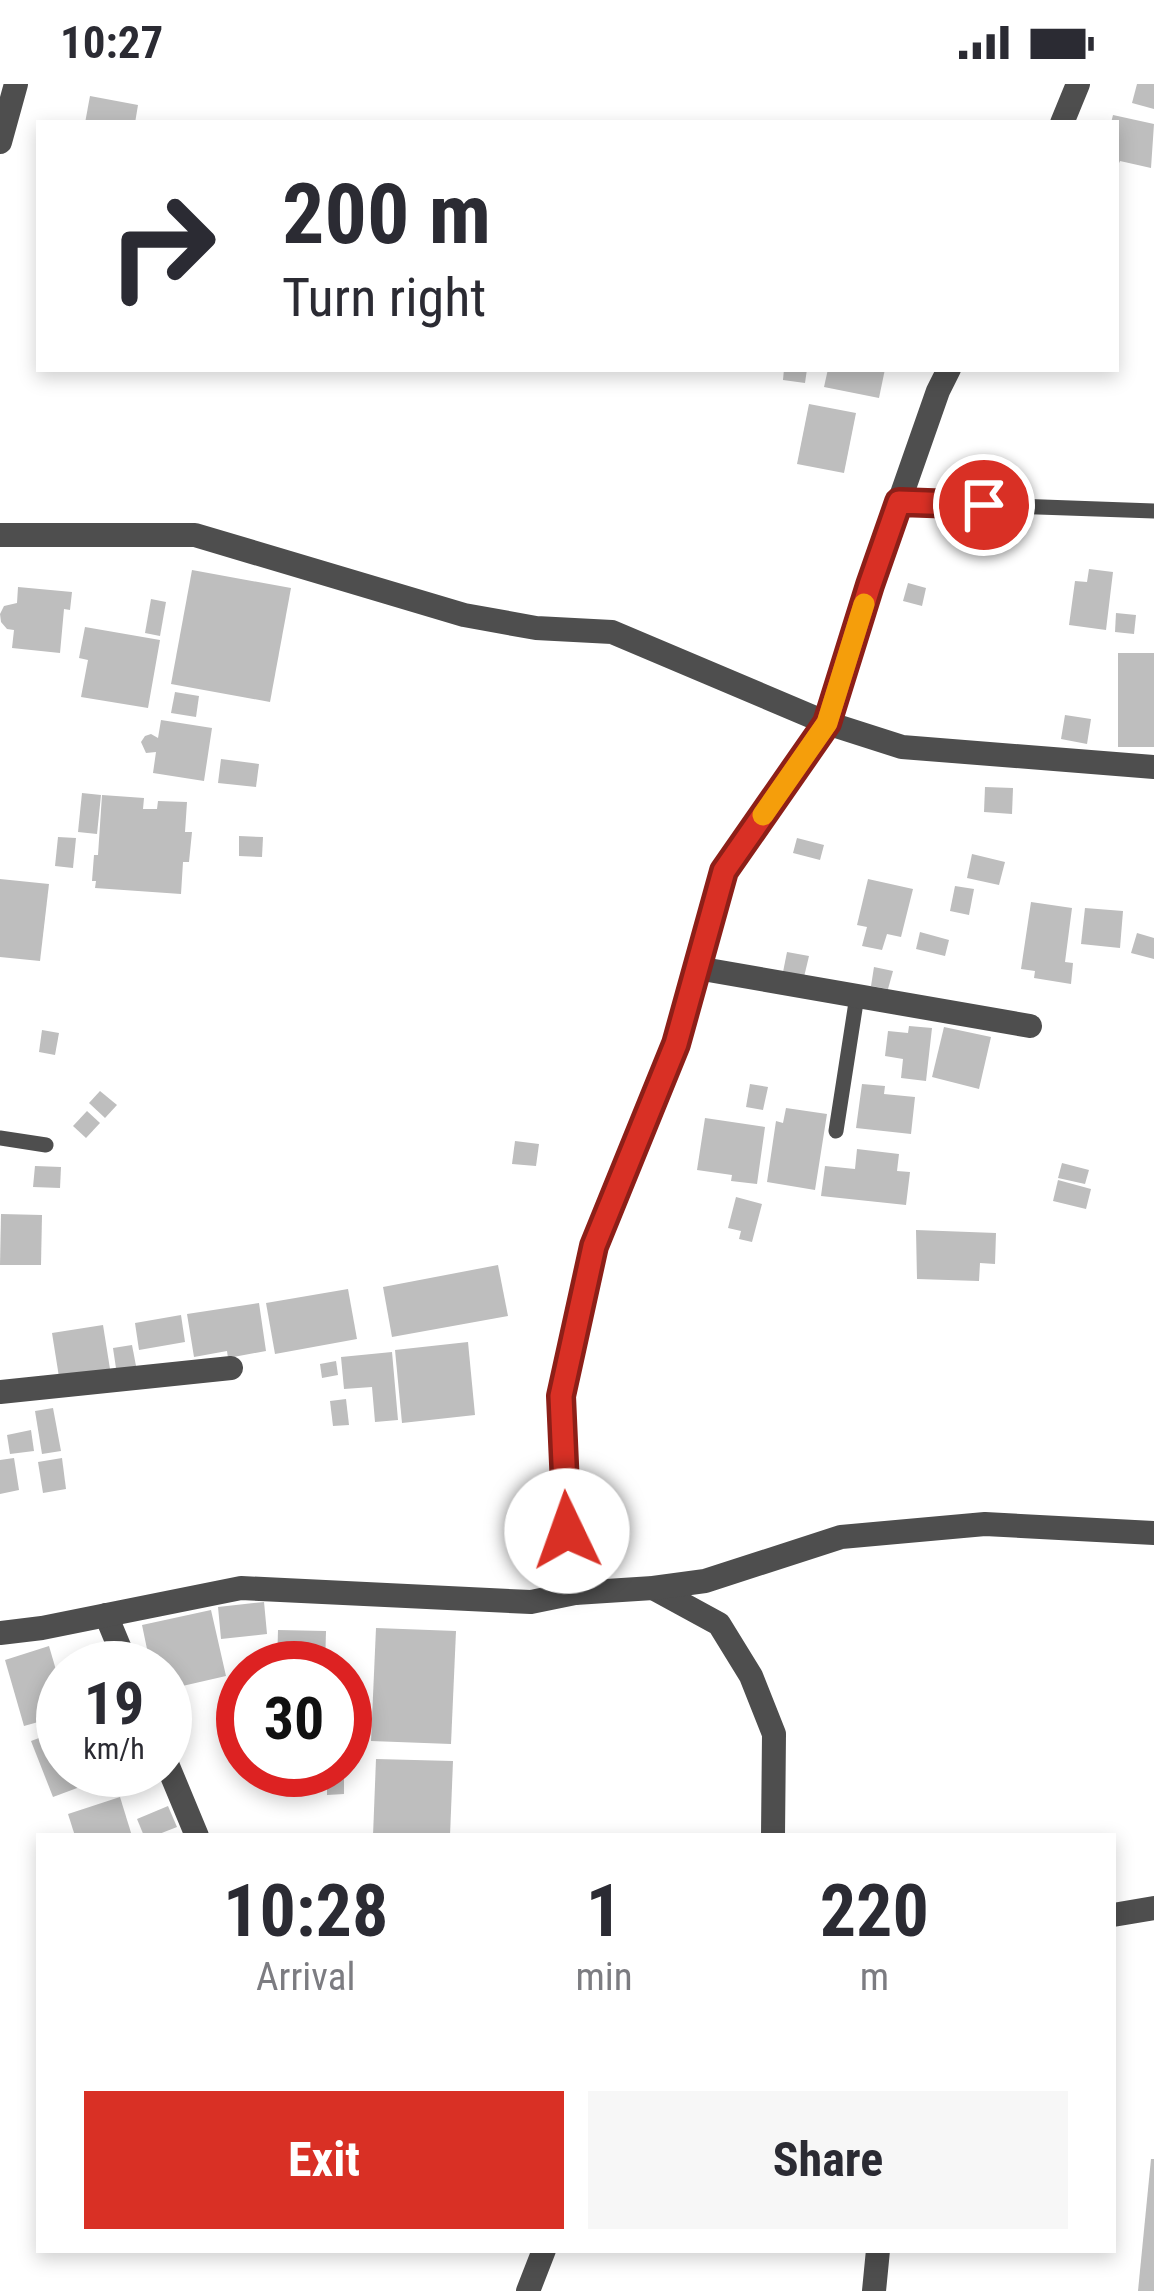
<!DOCTYPE html>
<html lang="en">
<head>
<meta charset="utf-8">
<style>
  :root { --surface:#fff; --page:#f7f7f7; --text:#2b2b33; --muted:#7c7c81; --accent:#d93025 }
  body { margin:0; font-family:"Roboto Condensed",sans-serif; background:var(--page); color:var(--text); height:100vh; display:flex; flex-direction:column; font-size:45px; white-space:nowrap }
  * { box-sizing:border-box; margin:0 }
  p { font-size:39px; color:var(--muted) }
  .icon { flex:none; width:66px; height:66px; fill:none; stroke:currentColor; stroke-width:2; stroke-linecap:round; stroke-linejoin:round }
  .map { position:relative; flex:1; overflow:hidden }
  .drawer { position:absolute; left:36px; top:1749px; width:1080px; height:420px; display:flex; flex-direction:column; background:var(--surface); border-radius:0px; box-shadow:0 6px 18px #0003 }
  .drawer>* { flex:none }
  .guide { position:absolute; left:36px; top:36px; width:1083px; height:252px; border-radius:0px; box-shadow:0 6px 18px #0003; background:#fff; color:var(--text); overflow:hidden }
  .speed { position:absolute; left:36px; top:1557px; display:flex; gap:24px; font-size:60px; font-weight:700; text-align:center }
  .speed>* { display:grid; place-content:center; width:156px; height:156px; border-radius:50%; background:var(--surface); box-shadow:0 6px 18px #0003; line-height:1 }
  .speed small { font-size:30px; font-weight:400 }
  .speed .limit { border:18px solid #d22; background:#fff; color:#111 }
  .pin { position:absolute; display:grid; place-items:center; width:102px; height:102px; color:#fff; margin:-51px; border:6px solid #fff; border-radius:50%; box-shadow:0 3px 12px #0007 }
  .me { position:absolute; width:132px; margin:-66px; rotate:357deg; stroke-linejoin:round; filter:drop-shadow(0 0 9px #0008) }
  .turn { display:flex; align-items:center; gap:42px; height:252px; padding:0 48px; font-size:54px }
  .turn .icon { width:156px; height:156px; stroke-width:2.5 }
  .turn b { display:block; font-size:84px; line-height:102px }
  .eta { display:flex; justify-content:space-evenly; align-items:center; height:204px; text-align:center }
  .eta b { font-size:72px; font-weight:700; line-height:84px }
  .button { display:flex; gap:24px; margin-top:auto; padding:24px 48px }
  .button a { flex:1; height:138px; border-radius:0px; background:var(--accent); color:#fff; font-size:48px; font-weight:700; line-height:138px; text-align:center }
  .button a+a { background:var(--page); color:var(--text) }
  .status { display:flex; justify-content:space-between; align-items:center; height:84px; padding:0 60px; background:var(--surface); direction:ltr }
  .status svg { height:33px; fill:currentColor }
  .map>svg:first-child { display:block }
  .building { fill:#bebebe }
  .lines { fill:none; stroke-linecap:round; stroke-linejoin:round }
  .service { stroke:#4e4e4e; stroke-width:15 }
  .minor { stroke:#4e4e4e; stroke-width:24 }
  .route-casing { stroke:#8d1f18; stroke-width:30 }
  .route { stroke:#d93025; stroke-width:21 }
  .slow { stroke:#f59e0b; stroke-width:21 }
</style>
</head>
<body>
<div class="status"><b>10:27</b><svg viewBox="0 0 49 12"><path d="M0 12V9h3v3zM5 12V6h3v6zM10 12V3h3v9zM15 12V0h3v12zM26 1h20v11H26zM47 4h2v5h-2z"/></svg></div>
<div class="map">
<svg width="1154" height="2207" viewBox="0 0 1154 2207">
  <rect width="100%" height="100%" fill="#fff"/>
  <g class="building">
    <path d="M1137,0H1154V25L1132,19Z"/>
    <path d="M90,12L138,21L135,39H85Z"/>
    <path d="M1113,31L1154,40L1151,84L1120,77L1116,86V39H1111Z"/>
    <path d="M784,285H807L805,299L783,296Z"/>
    <path d="M828,285H885L879,314L824,303Z"/>
    <path d="M809,320L856,329L844,389L797,380Z"/>
    <path d="M1089,485L1113,488L1106,546L1069,541L1075,497L1087,498Z"/>
    <path d="M192,486L291,504L270,618L171,600Z"/>
    <path d="M908,499L926,504L922,522L903,517Z"/>
    <path d="M18,503L72,508L70,526L64,525L60,569L12,564L14,546L7,545L1,538L0,530L4,522L17,519Z"/>
    <path d="M151,515L166,518L160,552L145,549Z"/>
    <path d="M1116,529L1136,531L1134,550L1115,548Z"/>
    <path d="M85,543L160,556L148,624L81,613L88,576L79,574Z"/>
    <rect x="1118" y="569" width="36" height="94"/>
    <path d="M175,608L199,612L196,633L171,629Z"/>
    <path d="M1065,631L1091,635L1087,660L1061,655Z"/>
    <path d="M161,636L212,644L204,697L153,689L156,668L146,669L141,658L145,652L151,650L158,654Z"/>
    <path d="M221,675L259,680L256,703L218,699Z"/>
    <path d="M985,703L1013,704L1012,730L984,728Z"/>
    <path d="M82,709L101,711L97,750L78,748Z"/>
    <path d="M102,711L144,714L143,725H157L158,717L187,718L185,748H192L189,778H183L181,810L95,804L96,797H92L94,771H98Z"/>
    <path d="M239,752L263,753L262,773L239,772Z"/>
    <path d="M58,753L76,754L73,784L55,782Z"/>
    <path d="M797,754L824,761L820,776L793,769Z"/>
    <path d="M972,770L1005,778L999,801L967,794Z"/>
    <path d="M0,795L49,800L40,877L0,873Z"/>
    <path d="M868,795L913,805L901,853L887,850L882,866L862,862L867,843L857,841Z"/>
    <path d="M955,802L974,805L969,831L950,827Z"/>
    <path d="M1031,818L1072,824L1065,878L1073,879L1071,900L1034,894L1035,887L1021,885Z"/>
    <path d="M1085,824L1123,827L1120,864L1081,860Z"/>
    <path d="M920,848L949,856L945,872L916,865Z"/>
    <path d="M1137,849L1154,854V875L1131,869Z"/>
    <path d="M787,868L809,872L804,893L783,888Z"/>
    <path d="M874,883L893,887L888,905L871,902Z"/>
    <path d="M909,942L932,944L926,997L901,994L903,975L885,972L888,947L908,949Z"/>
    <path d="M944,943L991,953L979,1005L932,993Z"/>
    <path d="M42,946L59,949L55,971L39,968Z"/>
    <path d="M750,1000L768,1003L763,1026L746,1023Z"/>
    <path d="M862,1000L885,1002L884,1010L915,1013L911,1050L856,1044Z"/>
    <path d="M100,1007L117,1021L105,1034L89,1019Z"/>
    <path d="M786,1024L827,1030L815,1106L767,1098L776,1037L783,1039Z"/>
    <path d="M87,1027L100,1039L86,1054L73,1042Z"/>
    <path d="M705,1034L765,1043L757,1100L731,1097L732,1091L697,1086Z"/>
    <path d="M515,1057L539,1060L536,1082L512,1080Z"/>
    <path d="M857,1065L899,1070L897,1087L910,1088L906,1121L821,1112L825,1082L855,1085Z"/>
    <path d="M1062,1079L1089,1086L1085,1100L1058,1094Z"/>
    <path d="M35,1082L61,1083L60,1104L33,1103Z"/>
    <path d="M1058,1096L1091,1105L1086,1125L1053,1117Z"/>
    <path d="M736,1113L762,1120L752,1158L739,1155L741,1147L728,1144Z"/>
    <path d="M1,1130L42,1131L41,1181H0Z"/>
    <path d="M916,1146L996,1149L995,1180L980,1179L979,1197L917,1195Z"/>
    <path d="M498,1181L508,1232L392,1253L383,1203Z"/>
    <path d="M348,1205L357,1255L275,1270L266,1219Z"/>
    <path d="M259,1219L266,1267L228,1274L227,1267L194,1273L187,1230Z"/>
    <path d="M181,1231L185,1258L139,1266L135,1239Z"/>
    <path d="M103,1241L110,1285L59,1293L52,1249Z"/>
    <path d="M468,1258L475,1331L402,1339L395,1266Z"/>
    <path d="M132,1261L137,1287L117,1291L113,1264Z"/>
    <path d="M392,1268L398,1336L375,1338L372,1303L344,1305L341,1273Z"/>
    <path d="M336,1277L338,1291L322,1294L320,1280Z"/>
    <path d="M346,1315L349,1341L333,1342L330,1317Z"/>
    <path d="M53,1324L61,1367L42,1370L35,1327Z"/>
    <path d="M31,1346L34,1367L10,1370L7,1351Z"/>
    <path d="M14,1374L19,1406L0,1410V1376Z"/>
    <path d="M62,1374L66,1405L43,1409L38,1378Z"/>
    <path d="M264,1518L267,1550L221,1555L218,1523Z"/>
    <path d="M211,1526L226,1592L165,1606V1584H151L142,1541Z"/>
    <path d="M376,1544L456,1547L451,1660L371,1657Z"/>
    <path d="M278,1546L326,1547L325,1584H277Z"/>
    <path d="M49,1562L63,1610V1631L24,1642L5,1576Z"/>
    <circle cx="178" cy="1653" r="11"/>
    <path d="M63,1645V1686H101L104,1694L53,1713L31,1657Z"/>
    <path d="M376,1675L453,1677L450,1752H373Z"/>
    <path d="M275,1686H323V1702L275,1701Z"/>
    <path d="M344,1687V1710L327,1711V1695H337V1688Z"/>
    <path d="M120,1713L132,1752H75L68,1730Z"/>
    <path d="M168,1722L177,1743L154,1752H144L137,1735Z"/>
    <path d="M1151,2075H1154V2207H1138Z"/>
  </g>
  <g class="lines">
    <g class="service">
      <path d="M899,418L1154,427"/>
      <path d="M836,1047L857,912"/>
      <path d="M0,1054L46,1061"/>
    </g>
    <g class="minor">
      <path d="M1062,39L1078,0"/>
      <path d="M0,58L16,0"/>
      <path d="M0,451H195L464,531L536,544L612,548L827,639L902,663L1154,683"/>
      <path d="M697,884L1030,942"/>
      <path d="M0,1308L231,1284"/>
      <path d="M653,1504L719,1540L751,1592L774,1650L773,1752"/>
      <path d="M575,1509L569,1492L561,1311L594,1162L676,960L723,787L827,639L870,501L938,307L949,285"/>
      <path d="M106,1531L128,1584"/>
      <path d="M0,1549L42,1544L241,1504L531,1518L575,1509L653,1504L705,1497L841,1453L985,1440L1154,1449"/>
      <path d="M165,1675L197,1752"/>
      <path d="M1113,1831L1154,1824"/>
      <path d="M528,2207L544,2166"/>
      <path d="M874,2207L878,2166"/>
    </g>
  </g>
  <g class="lines">
    <defs>
      <path id="route" d="M567,1447L561,1312L594,1162L676,960L724,787L827,639L870,501L899,418L984,421"/>
    </defs>
    <use href="#route" class="route-casing"/>
    <use href="#route" class="route"/>
    <path class="slow" d="M763,731L827,639L864,520"/>
  </g>
</svg>
<div class="speed"><div>19<small>km/h</small></div><div class="limit">30</div></div>
<div class="pin" style="left:984px;top:421px;background:#d93025"><svg class="icon" aria-label="arrive" viewBox="0 0 24 24"><path d="M6 21V4h12l-3 4 3 4H6"/></svg></div>
<svg class="me" style="left:567px;top:1447px" viewBox="-20 -20 40 40"><circle r="19" fill="#fff"/><path d="M0-13L10 11 0 6-10 11z" fill="#d93025"/></svg>
<div class="guide">
<div class="turn"><svg class="icon" aria-label="right" viewBox="0 0 24 24"><path d="M7 20v-9h11M14 6l5 5-5 5"/></svg><div><b>200 m</b>Turn right</div></div>
</div>
<section class="drawer">
<div class="eta">
<div><b>10:28</b><p>Arrival</p></div>
<div><b>1</b><p>min</p></div>
<div><b>220</b><p>m</p></div>
</div>
<div class="button"><a>Exit</a><a>Share</a></div>
</section>
</div>
</body>
</html>
